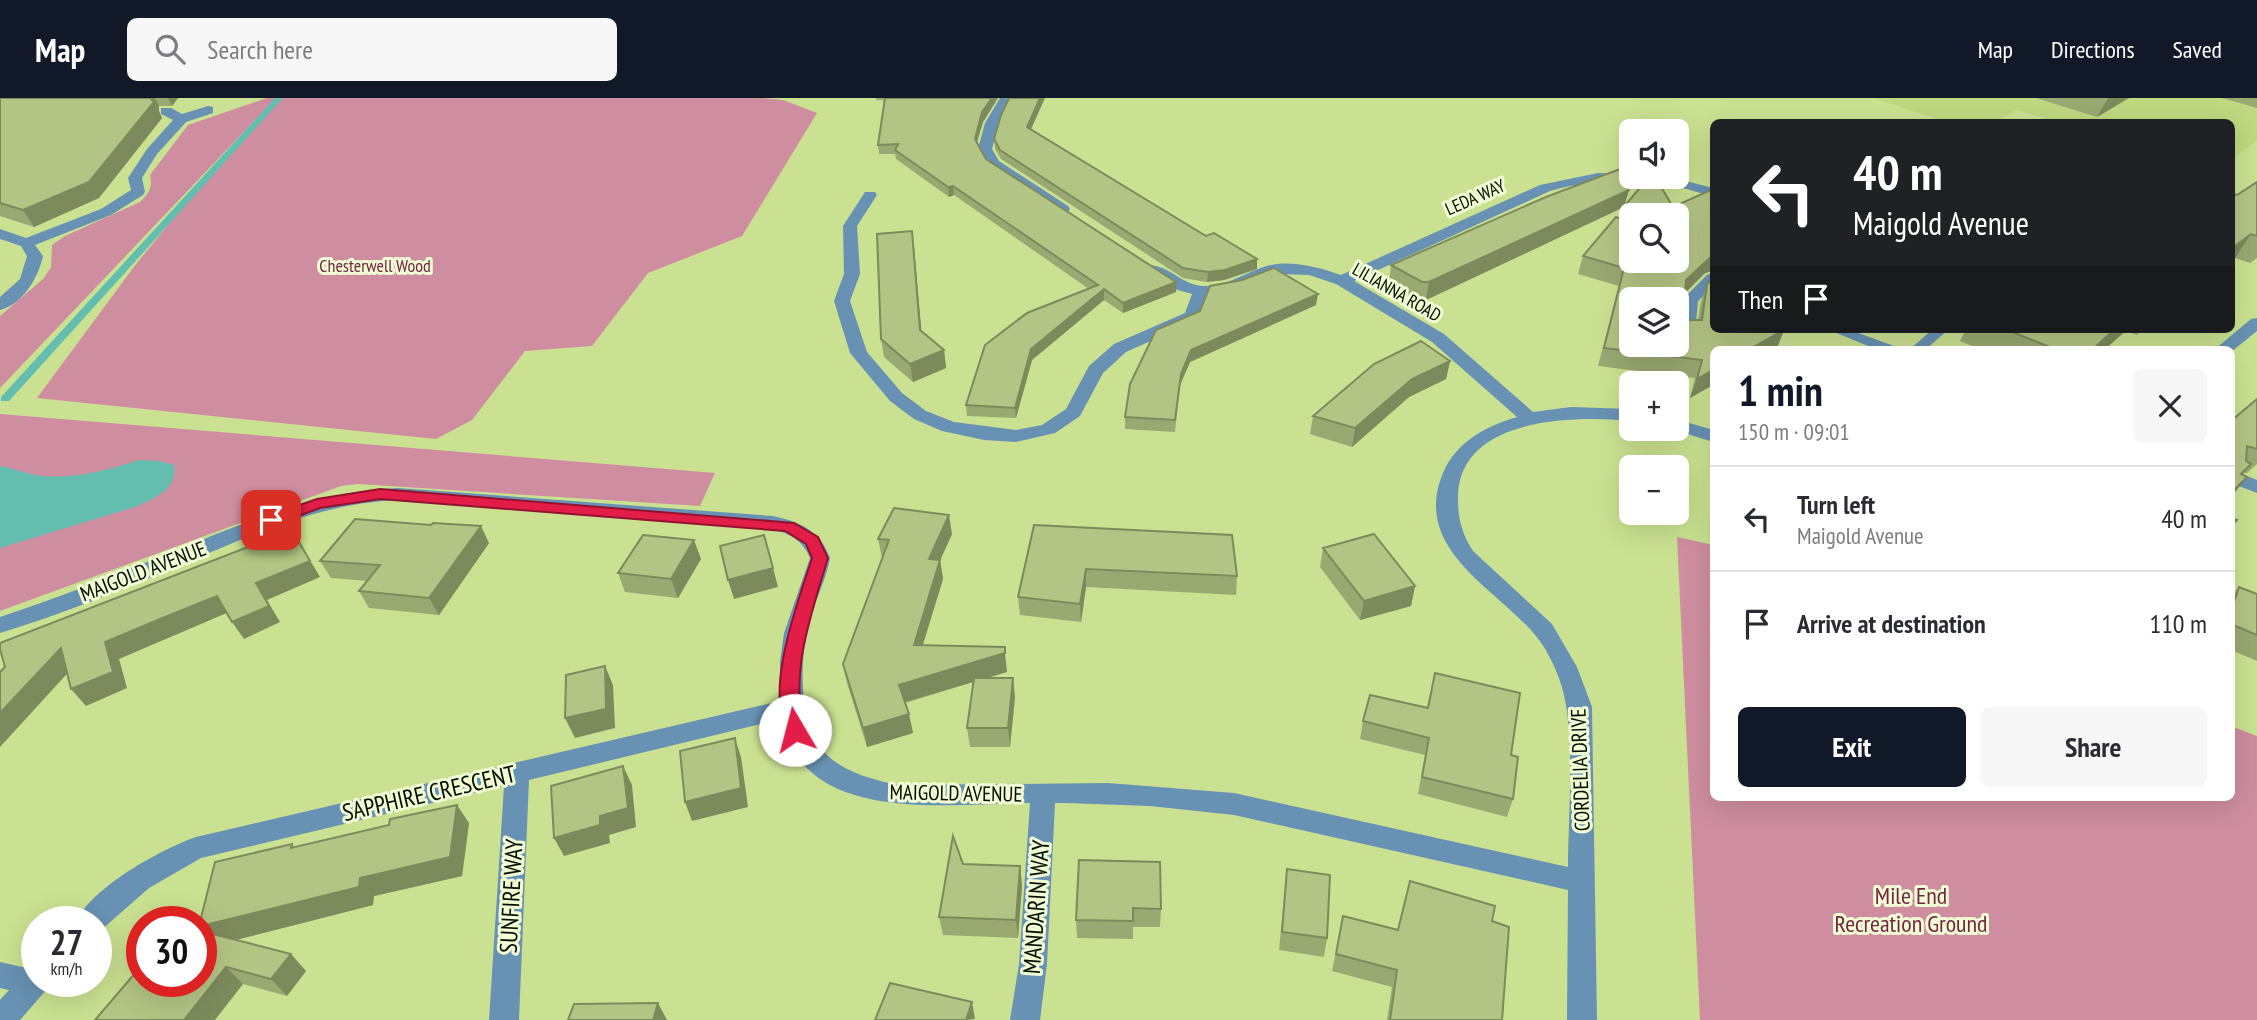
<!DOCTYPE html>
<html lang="en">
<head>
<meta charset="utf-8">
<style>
  :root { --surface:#fff; --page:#f7f7f7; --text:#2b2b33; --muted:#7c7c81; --line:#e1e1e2; --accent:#111827 }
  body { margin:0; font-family:"PT Sans Narrow",sans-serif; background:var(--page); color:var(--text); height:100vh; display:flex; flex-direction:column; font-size:26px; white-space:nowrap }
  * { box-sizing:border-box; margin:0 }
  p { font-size:23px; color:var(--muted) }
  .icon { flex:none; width:38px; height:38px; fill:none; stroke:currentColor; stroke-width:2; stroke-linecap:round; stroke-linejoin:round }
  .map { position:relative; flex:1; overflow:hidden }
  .drawer { position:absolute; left:1710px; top:248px; width:525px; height:455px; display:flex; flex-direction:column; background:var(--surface); border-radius:10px; box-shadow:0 7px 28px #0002 }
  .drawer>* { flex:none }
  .hud { position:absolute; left:1710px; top:21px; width:525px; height:214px; border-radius:10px; box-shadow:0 7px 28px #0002; background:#202124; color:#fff; overflow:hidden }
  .buttons { position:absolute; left:1619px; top:21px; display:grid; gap:14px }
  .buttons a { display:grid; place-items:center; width:70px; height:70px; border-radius:10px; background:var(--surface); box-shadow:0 7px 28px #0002; font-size:35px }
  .speed { position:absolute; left:21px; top:808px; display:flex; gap:14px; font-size:35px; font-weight:700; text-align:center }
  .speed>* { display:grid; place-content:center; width:91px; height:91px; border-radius:50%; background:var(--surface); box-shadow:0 7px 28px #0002; line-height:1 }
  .speed small { font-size:18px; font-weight:400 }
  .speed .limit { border:10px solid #d22; background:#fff; color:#111 }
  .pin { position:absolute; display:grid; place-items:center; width:60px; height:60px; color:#fff; margin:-30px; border-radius:14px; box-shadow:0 4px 10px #0006 }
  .me { position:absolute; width:77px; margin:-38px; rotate:352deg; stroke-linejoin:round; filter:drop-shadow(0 0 5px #0008) }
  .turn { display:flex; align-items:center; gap:24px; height:147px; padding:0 28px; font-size:32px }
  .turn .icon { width:91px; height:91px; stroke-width:2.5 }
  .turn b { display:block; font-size:49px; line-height:60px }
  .then { display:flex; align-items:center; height:66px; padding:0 28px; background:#0003; gap:14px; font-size:26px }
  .round { display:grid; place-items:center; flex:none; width:74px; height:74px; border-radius:10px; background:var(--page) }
  .head { display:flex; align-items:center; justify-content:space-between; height:119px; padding:0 28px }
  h1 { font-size:42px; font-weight:700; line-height:52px; color:var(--accent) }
  .cta { display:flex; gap:14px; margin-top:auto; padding:14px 28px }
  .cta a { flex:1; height:80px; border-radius:10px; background:var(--accent); color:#fff; font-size:28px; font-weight:700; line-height:80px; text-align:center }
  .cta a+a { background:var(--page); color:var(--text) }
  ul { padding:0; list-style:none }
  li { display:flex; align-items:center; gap:21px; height:105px; padding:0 28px; border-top:2px solid var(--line) }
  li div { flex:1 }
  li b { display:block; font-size:26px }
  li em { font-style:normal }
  header { display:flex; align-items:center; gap:42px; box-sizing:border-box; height:98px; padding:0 35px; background:var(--accent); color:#fff }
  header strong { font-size:33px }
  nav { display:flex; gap:38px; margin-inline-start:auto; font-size:24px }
  .search { width:490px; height:63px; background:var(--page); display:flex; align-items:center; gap:18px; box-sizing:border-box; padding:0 24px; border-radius:10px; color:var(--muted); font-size:26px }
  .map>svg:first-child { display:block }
  .built { fill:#c0d880 }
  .green { fill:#ce8e9f }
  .water { fill:#64beaf }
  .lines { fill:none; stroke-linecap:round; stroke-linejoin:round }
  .stream { fill:#64beaf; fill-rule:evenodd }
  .lane { fill:#6892b3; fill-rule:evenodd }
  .street { fill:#6892b3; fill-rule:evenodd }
  .wall { fill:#9aa972 }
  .shaded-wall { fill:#7d8a5c }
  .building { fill:#b3c584; stroke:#7d8a5c; stroke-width:2; fill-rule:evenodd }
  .route { fill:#e11d48; stroke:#92132f; stroke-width:2 }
  .labels { text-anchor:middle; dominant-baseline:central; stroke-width:6; stroke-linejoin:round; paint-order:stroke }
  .far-street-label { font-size:18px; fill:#080e00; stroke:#f1fdd5 }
  .far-park-label { font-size:18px; fill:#772342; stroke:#f1fdd5 }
  .street-label { font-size:21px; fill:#080e00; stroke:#f1fdd5 }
  .near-street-label { font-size:24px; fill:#080e00; stroke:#f1fdd5 }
  .near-park-label { font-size:24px; fill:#772342; stroke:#f1fdd5 }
</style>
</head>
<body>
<header>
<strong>Map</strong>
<div class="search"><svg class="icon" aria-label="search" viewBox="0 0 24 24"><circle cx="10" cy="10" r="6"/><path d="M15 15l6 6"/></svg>Search here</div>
<nav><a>Map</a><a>Directions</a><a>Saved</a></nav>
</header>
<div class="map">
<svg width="2257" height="922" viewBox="0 0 2257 922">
  <rect width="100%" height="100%" fill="#cae191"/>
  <path class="built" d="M1873,0H2257V43L2231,61V24H2056L2017,12L1994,24H1946Z"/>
  <g class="green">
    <path d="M267,0H276L0,290V218L43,181L51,169L52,147L65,138L140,104C149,95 153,90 150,77L188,27Z"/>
    <path d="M279,0H763L783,2L817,15L742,138L648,175L592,248L525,253L472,322L436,341L37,300L136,166L210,76Z"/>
    <path d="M0,316L715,375L700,408L358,386L341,388L0,513Z"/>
    <path d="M1677,439L1713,447V700H2231V628L2257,638V922H1700Z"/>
  </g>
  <path class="water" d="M139,362L159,363L174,367C178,390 156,400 138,408L0,450V368C14,370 29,377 42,378C76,381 108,372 139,362Z"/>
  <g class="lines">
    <path class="stream" d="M275,0H283L9,303H1V299Z"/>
    <g class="lane">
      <path d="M1847,231L1897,249L1899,252H1878L1829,232Z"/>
      <path d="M1933,231H1949L1925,252H1909Z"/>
    </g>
    <g class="street">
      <path d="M1000,0H1012L999,25L992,51L999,63L1068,108L1070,111L1068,114H1058L989,69L978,51L985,25Z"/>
      <path d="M208,8L213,9V15L186,24L157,56L142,80L145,94L143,97L111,117L35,147L43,158C38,180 23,206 0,212V199L20,181L27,158L21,148L0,141V131L26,140L101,111L131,92L128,80L147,51L173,22L161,16V10H171L182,16Z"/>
      <path d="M1598,75L1670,79L1713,90V98C1694,94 1674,86 1654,83C1620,79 1583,84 1550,93L1354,183L1444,236L1533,314L1571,309L1631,311V323C1574,317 1456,319 1458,402C1458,421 1462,436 1473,453L1552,526L1577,569L1592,609L1597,922H1567L1568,792L1234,717L1150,708L1066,705H1055L1047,866L1040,922H1010L1019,866L1030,705C951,705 802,729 782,621L529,682L519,922H489L504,688L201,760L149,790L100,833L96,834V824H76C91,790 161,751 196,739L780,603V564L784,535L810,460C803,443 790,435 773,432L398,402C322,405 254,436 185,465C124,491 63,516 0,535V519C57,500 114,478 169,455C244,425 317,393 398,390L773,418C801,424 820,433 830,460C826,483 814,504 808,527C803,548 802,569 803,591C805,656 839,675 898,687L1108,685L1234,695L1568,769C1568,716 1577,627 1559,580C1553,565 1546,550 1536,538C1497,490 1411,452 1443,375C1456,344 1486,328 1517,319L1432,244L1336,186L1309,177L1279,176L1235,194L1208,197L1198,222L1126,254L1103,275L1080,318L1055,335L1016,344L984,342L942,333L914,321L890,303L850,255L834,203L844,176L843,128L865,94H875L877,97L857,128L860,176L850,203L867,254L902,295L926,313L954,324L1016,332L1042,327L1066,311L1089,268L1114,246L1185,215L1192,196L1171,190L1148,174L1146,171L1148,168C1165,164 1183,188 1203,188C1231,189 1251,169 1277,166C1299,164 1320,170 1341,177L1540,87Z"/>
      <path d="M1713,175V189L1698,203L1695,235L1693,239H1681L1679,235L1682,202L1707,177Z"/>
      <path d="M2257,220V233L2231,254L2214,252L2251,221Z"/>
      <path d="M1676,321L1713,332V344L1672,331H1676Z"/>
      <path d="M2231,372L2257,382V395L2231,385Z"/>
      <path d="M0,864L31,871L37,869V884H51L47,891L20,922H0V902L9,892L0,890Z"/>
    </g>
  </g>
  <g class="wall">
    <path d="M0,0H178L172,8H159V13L162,20L99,100L34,129L0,118Z"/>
    <path d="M876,0H998L983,24L977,45L986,61L1176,184V194L1123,215L1104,202L1032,262L1016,320L967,318L966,307L1089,191L954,97L949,99L896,61L895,56H879L878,47L884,2H876Z"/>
    <path d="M2036,0H2129L2097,19Z"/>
    <path d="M2222,0H2257V10Z"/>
    <path d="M1031,31L1257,171L1224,182L1207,184L1183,180L1001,61L995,51L994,41Z"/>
    <path d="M2257,84V160L2250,165L2235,160L2237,97Z"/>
    <path d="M1713,91V173H1712L1705,175L1685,195L1683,217L1685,222H1698L1701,204L1707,186L1713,231L1784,232L1777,250L1774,252H1713V288H1711L1690,300L1695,280L1598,268L1619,188L1578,176L1583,158L1619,120L1622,111L1624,109L1426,202H1419L1389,184L1391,167L1629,92L1624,108L1673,109Z"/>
    <path d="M914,150L921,233L944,252L946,270L913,284L884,259L881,241Z"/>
    <path d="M1316,207L1190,264L1180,287L1175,334L1125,331V319L1130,286Z"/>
    <path d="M1966,231H2144L2137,237L2126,233L2104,252H1982L1960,243Z"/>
    <path d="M1450,263L1446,281L1409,299L1352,349L1310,336L1313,318Z"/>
    <path d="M2257,301V366L2247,375H2244L2243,377L2247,379L2231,399V323Z"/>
    <path d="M431,427L489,445L439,517L369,510L359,493L367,483L331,480L320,463Z"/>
    <path d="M1034,427L1237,478L1236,497L1086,489L1081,524L1020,517L1018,499Z"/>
    <path d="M952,436L940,462L943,481L923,547L1007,574L987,580L1015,599L1010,649H970L967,630L973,584L905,605L913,635L867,649L847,585L843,566L882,460L878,441Z"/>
    <path d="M1323,450L1415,488L1411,508L1360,522L1320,469Z"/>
    <path d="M701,461L678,500L625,494L618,475Z"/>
    <path d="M2239,489L2257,496V563L2231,552V498Z"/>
    <path d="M1435,575L1511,657L1513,701L1507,719L1418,696L1425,657L1360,641L1363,623L1427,610Z"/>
    <path d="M469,725L462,778L374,798L373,807L236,842L306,873L287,898L243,886L201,884L203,833L201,831V824L292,746L295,750Z"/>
    <path d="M1079,762L1161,811L1160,829H1133V841L1077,840L1076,822Z"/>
    <path d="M963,766L1020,768L1022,787L1018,840L943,837L939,819Z"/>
    <path d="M1287,771L1327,840L1324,859L1279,852L1285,790Z"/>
    <path d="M1410,783L1492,823L1502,922H1387L1392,889L1332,873L1343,818L1398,832Z"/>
  </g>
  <g class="shaded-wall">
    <path d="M150,0H155L159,8V13L162,20L99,100L34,129L23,112Z"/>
    <path d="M168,0H178L172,8Z"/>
    <path d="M992,0H998L983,24L975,50V41L982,14Z"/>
    <path d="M1040,0H1045L1028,38L1027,29Z"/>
    <path d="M2108,0H2129L2097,19Z"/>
    <path d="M953,88L954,97L949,99L948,89Z"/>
    <path d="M1629,92L1624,109L1426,202L1429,184Z"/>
    <path d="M912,133L914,150L923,250L920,232Z"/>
    <path d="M2251,136L2235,160L2231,162V151Z"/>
    <path d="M1713,157L1712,173L1705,175L1680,200L1686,182Z"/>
    <path d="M1257,161V171L1224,182L1207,184L1208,174Z"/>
    <path d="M1176,184V194L1123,215V205Z"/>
    <path d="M1104,191V202L1032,262L1016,320L1015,310L1031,251Z"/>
    <path d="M1318,196L1316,207L1190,264L1180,287L1175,334L1181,276L1191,252Z"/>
    <path d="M2115,231H2127L2104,252H2092Z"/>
    <path d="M1784,232L1777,250L1774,252H1750Z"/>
    <path d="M944,252L946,270L913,284L910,266Z"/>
    <path d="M1450,263L1446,281L1409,299L1352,349L1355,330L1412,281Z"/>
    <path d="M1713,272V283L1711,288L1690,300L1697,281Z"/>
    <path d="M2247,379L2231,399V395Z"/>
    <path d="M949,417L952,436L932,480L929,461Z"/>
    <path d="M481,428L489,445L439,517L429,500Z"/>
    <path d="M292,432L320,479L267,502L280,524L244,541L232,524L256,485Z"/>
    <path d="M694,442L701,461L678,500L671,481Z"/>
    <path d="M940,462L943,481L917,565L914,547Z"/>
    <path d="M773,470L778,489L734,501L728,482Z"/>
    <path d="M1086,471V489L1081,524L1080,506Z"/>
    <path d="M1415,488L1411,508L1360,522L1364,503Z"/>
    <path d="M217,498L229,514L119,561L127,590L86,608L71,591L105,544Z"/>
    <path d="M61,550L75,567L0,649V615Z"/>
    <path d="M1005,555L1007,574L902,605L899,587Z"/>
    <path d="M605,568L613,587L615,630L575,640L565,620Z"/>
    <path d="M1013,580L1015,599L1010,649L1008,630Z"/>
    <path d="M909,616L913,635L867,649L863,630Z"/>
    <path d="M735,640L741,659L748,709L692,723L685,704Z"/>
    <path d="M623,668L632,687L636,729L609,737L610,745L564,758L554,740L600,718Z"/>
    <path d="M457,707L469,725L462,778L374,798L373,807L216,847L201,831V828L360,780Z"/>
    <path d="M1020,768L1022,787L1018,840L1016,822Z"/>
    <path d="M291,856L306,873L287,898L271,881Z"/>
    <path d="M226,869L243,886L215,922H184Z"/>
    <path d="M972,904L975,921L966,922Z"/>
    <path d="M658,905L667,922H653Z"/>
  </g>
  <g class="building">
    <path d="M0,0H150L154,4L89,84L23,112L0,105Z"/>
    <path d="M885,0H992L982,14L975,41L986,61L1176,184L1123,205L1104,191L1031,251L1015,310L966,307L985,247L1027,215L1098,187L953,88L948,89L895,52L898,46L878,47Z"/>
    <path d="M1009,0H1040L1027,29L1206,138L1214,135L1257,161L1225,172L1208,174L1183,170L1000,52L994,41L1001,17Z"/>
    <path d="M1620,71L1629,92L1429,184H1422L1391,167L1546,99Z"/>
    <path d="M1649,79H1655L1673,109L1713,91V157L1686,182L1683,217L1685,222H1702L1707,186L1713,181V231H1782L1784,232L1750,251L1752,252H1713V272L1697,281L1702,262L1604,250L1624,170L1583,158L1616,119L1629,125L1622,111ZM1631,117H1676V163H1631ZM1631,201H1676V247H1631Z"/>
    <path d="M2257,84V138L2251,136L2231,151V95L2237,97Z"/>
    <path d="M912,133L920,232L944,252L910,266L881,241L877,136Z"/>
    <path d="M1274,170L1318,196L1191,252L1181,276L1175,322L1125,319L1130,286L1156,232L1200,213L1210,188L1242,182Z"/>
    <path d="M2005,231H2115L2092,252H2057Z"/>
    <path d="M1421,243L1450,263L1412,281L1355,330L1313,318L1374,266Z"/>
    <path d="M2257,301V351L2247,348L2246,363L2251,366L2241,376L2247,379L2231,395V323Z"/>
    <path d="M894,410L949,417L929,461L940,462L914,547L1005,549V555L899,587L909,616L863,630L843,566L889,442L878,441Z"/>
    <path d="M2231,420L2237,422L2231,428Z"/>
    <path d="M355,421L431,427L433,425L481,428L429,500L359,493L380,467L320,463Z"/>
    <path d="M1034,427L1232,437L1237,478L1086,471L1080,506L1018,499Z"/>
    <path d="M292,432L310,463L256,485L269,508L232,524L217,498L160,521L105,544L113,574L71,591L61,550L0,615V574L5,569L0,551V545Z"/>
    <path d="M1374,436L1415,488L1364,503L1323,450Z"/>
    <path d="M643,437L694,442L671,481L618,475Z"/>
    <path d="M764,437L773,470L728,482L720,448Z"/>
    <path d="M2239,489L2257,496V537L2231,526V513Z"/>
    <path d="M605,568L606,611L565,620L566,577Z"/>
    <path d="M1435,575L1520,595L1511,657L1518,659L1513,701L1422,679L1429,640L1363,623L1370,597L1428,610Z"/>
    <path d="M974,580H1013L1008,630H967Z"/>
    <path d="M735,640L741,690L685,704L680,653Z"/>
    <path d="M623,668L628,710L600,718V727L554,740L551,688Z"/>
    <path d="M457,707L450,759L360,780L359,789L201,828V824H200L215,764L292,746L291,750L389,727L390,721Z"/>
    <path d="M953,738L963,766L1020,768L1016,822L939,819Z"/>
    <path d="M1079,762L1160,764L1161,811L1133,810V823L1076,822Z"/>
    <path d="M1287,771L1330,777L1327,840L1282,834Z"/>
    <path d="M1410,783L1495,808L1492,823L1509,829L1502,922H1390L1397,872L1336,856L1343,818L1398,832Z"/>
    <path d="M201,833L291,856L271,881L226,869L184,922H95L142,867V884H201Z"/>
    <path d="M890,885L972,904L966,922H875Z"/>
    <path d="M658,905L653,922H568L574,906Z"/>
  </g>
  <path class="route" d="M380,391L794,425L818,439L828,460C811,517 790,572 804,632L801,637H788C764,591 797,507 812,460L806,446L785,433L380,401L320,410L271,428L263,422L265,419L317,401Z"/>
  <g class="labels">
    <g class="far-street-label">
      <text transform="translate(1475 99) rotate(-24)">LEDA WAY</text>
      <text transform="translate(1397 194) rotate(30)">LILIANNA ROAD</text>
    </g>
    <g class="far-park-label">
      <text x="375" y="167">Chesterwell Wood</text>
    </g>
    <g class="street-label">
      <text transform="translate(143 473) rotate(-21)">MAIGOLD AVENUE</text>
      <text transform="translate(1580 672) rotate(-92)">CORDELIA DRIVE</text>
      <text transform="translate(956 695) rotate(1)">MAIGOLD AVENUE</text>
    </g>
    <g class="near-street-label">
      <text transform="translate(429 695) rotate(-13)">SAPPHIRE CRESCENT</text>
      <text transform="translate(511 798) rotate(-87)">SUNFIRE WAY</text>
      <text transform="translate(1036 809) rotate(-86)">MANDARIN WAY</text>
    </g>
    <g class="near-park-label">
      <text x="1911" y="797">Mile End<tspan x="1911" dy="28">Recreation Ground</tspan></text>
    </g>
  </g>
</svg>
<div class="buttons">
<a><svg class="icon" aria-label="sound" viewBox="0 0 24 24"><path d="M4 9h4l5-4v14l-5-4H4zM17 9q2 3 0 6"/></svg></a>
<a><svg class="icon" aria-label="search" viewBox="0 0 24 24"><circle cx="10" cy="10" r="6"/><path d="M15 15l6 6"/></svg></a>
<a><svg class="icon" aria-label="layers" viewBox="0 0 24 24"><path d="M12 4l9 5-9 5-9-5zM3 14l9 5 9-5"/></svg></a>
<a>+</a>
<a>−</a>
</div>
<div class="speed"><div>27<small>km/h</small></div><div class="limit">30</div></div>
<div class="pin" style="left:271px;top:422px;background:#d93025"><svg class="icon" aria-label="arrive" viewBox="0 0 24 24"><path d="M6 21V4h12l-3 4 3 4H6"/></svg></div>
<svg class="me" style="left:795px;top:632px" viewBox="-20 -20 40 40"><circle r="19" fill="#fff"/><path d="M0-13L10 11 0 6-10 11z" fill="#e11d48"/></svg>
<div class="hud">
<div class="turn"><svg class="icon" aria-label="left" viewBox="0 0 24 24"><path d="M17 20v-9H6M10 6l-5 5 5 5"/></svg><div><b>40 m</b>Maigold Avenue</div></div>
<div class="then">Then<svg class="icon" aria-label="arrive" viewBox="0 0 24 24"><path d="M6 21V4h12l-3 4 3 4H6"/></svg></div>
</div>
<section class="drawer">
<div class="head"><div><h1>1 min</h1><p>150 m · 09:01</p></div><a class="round"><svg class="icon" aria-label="close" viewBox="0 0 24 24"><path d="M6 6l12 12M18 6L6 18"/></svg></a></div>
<ul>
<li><svg class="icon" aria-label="left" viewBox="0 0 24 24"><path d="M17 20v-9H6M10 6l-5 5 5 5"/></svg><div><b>Turn left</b><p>Maigold Avenue</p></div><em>40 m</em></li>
<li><svg class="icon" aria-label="arrive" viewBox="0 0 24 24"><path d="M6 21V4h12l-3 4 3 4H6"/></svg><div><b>Arrive at destination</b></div><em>110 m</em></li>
</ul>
<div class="cta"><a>Exit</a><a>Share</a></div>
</section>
</div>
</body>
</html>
